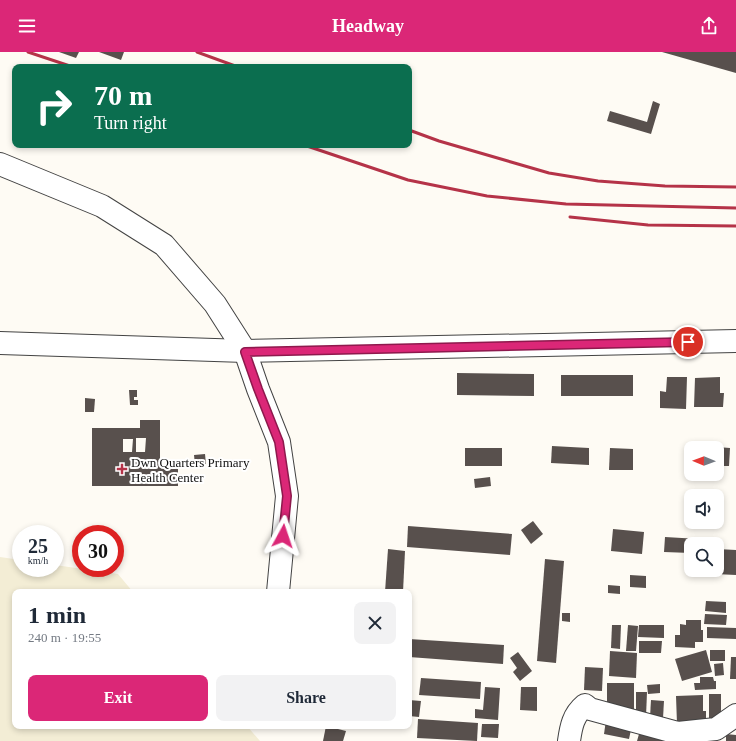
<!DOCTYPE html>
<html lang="en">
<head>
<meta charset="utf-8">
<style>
  :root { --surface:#fff; --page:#f2f2f3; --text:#1f2937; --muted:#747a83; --accent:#db2777 }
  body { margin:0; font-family:"Times New Roman",serif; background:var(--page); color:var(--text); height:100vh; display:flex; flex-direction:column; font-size:15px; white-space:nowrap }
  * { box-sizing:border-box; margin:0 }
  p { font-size:13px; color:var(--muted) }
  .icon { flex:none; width:22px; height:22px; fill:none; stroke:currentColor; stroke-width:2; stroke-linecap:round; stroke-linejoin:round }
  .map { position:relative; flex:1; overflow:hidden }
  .panel { position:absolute; left:12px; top:537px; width:400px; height:140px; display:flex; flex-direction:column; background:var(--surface); border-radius:8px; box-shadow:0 2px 6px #0003 }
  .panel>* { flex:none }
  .hud { position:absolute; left:12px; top:12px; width:400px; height:84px; border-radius:8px; box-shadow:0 2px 6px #0003; background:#0b6e4f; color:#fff; overflow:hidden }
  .needle { width:26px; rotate:271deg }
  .controls { position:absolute; left:684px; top:389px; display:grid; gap:8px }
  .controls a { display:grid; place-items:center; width:40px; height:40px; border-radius:8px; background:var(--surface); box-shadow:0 2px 6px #0003; font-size:20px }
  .speed { position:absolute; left:12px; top:473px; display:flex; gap:8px; font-size:20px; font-weight:700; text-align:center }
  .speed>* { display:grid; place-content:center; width:52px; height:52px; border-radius:50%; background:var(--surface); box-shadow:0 2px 6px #0003; line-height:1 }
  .speed small { font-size:10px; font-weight:400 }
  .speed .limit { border:6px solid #d22; background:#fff; color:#111 }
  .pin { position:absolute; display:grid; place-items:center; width:34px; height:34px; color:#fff; margin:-17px; border:2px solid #fff; border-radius:50%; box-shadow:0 1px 4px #0007 }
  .me { position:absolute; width:44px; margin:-22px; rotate:5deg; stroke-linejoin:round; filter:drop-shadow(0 0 3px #0008) }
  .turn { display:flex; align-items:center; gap:14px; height:84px; padding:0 16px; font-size:18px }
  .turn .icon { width:52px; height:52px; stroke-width:2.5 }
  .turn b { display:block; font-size:28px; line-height:34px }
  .round { display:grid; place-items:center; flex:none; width:42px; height:42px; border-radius:8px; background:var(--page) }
  .overview { display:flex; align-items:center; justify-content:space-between; height:68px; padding:0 16px }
  h1 { font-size:24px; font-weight:800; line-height:30px }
  .cta { display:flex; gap:8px; margin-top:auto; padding:8px 16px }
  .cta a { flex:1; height:46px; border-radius:8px; background:var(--accent); color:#fff; font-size:16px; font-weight:800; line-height:46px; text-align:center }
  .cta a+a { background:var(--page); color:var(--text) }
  header { display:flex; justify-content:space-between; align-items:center; height:52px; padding:0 16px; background:var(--accent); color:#fff; font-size:18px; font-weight:800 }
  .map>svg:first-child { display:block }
  .farmland { fill:#f3edd5 }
  .building { fill:#58504d; fill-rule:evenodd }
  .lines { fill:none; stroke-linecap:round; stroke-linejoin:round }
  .minor-casing { stroke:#434343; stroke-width:24 }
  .minor { stroke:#fff; stroke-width:22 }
  .rail { stroke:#b53348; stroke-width:3 }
  .route-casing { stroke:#8e194d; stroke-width:10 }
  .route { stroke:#db2777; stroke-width:7 }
  .poi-dot { fill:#b53348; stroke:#fff; stroke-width:1.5 }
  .labels { text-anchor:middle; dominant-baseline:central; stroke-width:4; stroke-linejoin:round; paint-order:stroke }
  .poi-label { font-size:13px; fill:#101010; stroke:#fff; text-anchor:start }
</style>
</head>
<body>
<header><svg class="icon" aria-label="menu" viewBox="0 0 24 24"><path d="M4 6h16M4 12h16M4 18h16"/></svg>Headway<svg class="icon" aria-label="share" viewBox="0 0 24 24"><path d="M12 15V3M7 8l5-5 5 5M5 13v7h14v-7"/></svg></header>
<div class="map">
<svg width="736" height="689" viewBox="0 0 736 689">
  <rect width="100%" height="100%" fill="#fefbf4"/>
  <path class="farmland" d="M0,505L21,508V516H55V513L118,522L133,540H15V674H247L260,689H0Z"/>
  <g class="building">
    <path d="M59,0H79L76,6Z"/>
    <path d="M99,0H124L121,8Z"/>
    <path d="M662,0H736V21Z"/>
    <path d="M653,49L660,52L651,82L607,69L610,59L647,70Z"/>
    <path d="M457,321L534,322V344L457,343Z"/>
    <rect x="561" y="323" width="72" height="21"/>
    <path d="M667,325H687L686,357L660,356V339L666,340Z"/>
    <path d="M720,325V341H724L723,355H694L695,326Z"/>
    <path d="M129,338H137V345H134V348H138V353H130Z"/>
    <path d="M85,346L95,347L94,360H85Z"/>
    <path d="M140,368H160V415H178V434H92V376H140ZM136,386H146L145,400H136ZM123,387H133L132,400H123Z"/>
    <path d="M552,394L589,396V413L551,411Z"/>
    <path d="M717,395L730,396L729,414H717Z"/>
    <rect x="465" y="396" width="37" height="18"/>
    <path d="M610,396L633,397V418H609Z"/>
    <path d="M205,402L206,412L195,413L194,403Z"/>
    <path d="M490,425L491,434L475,436L474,427Z"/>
    <path d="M533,469L543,482L531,492L521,478Z"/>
    <path d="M408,474L512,482L510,503L407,495Z"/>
    <path d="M613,477L644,480L642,502L611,499Z"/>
    <path d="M665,485L699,487V492H691V501L664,500Z"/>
    <path d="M388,497L405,499L403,540H385Z"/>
    <path d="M717,497L736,498V523L715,522V518H717Z"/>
    <path d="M545,507L564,509L556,611L537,609Z"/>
    <path d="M630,523L646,524V536L630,535Z"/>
    <path d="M608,533L620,534V542L608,541Z"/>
    <path d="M706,549L726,550V561L705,559Z"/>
    <path d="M562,561H570V570L562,569Z"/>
    <path d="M705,562L727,563L726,573L704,572Z"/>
    <path d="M686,568H701V578H703V590H695V596L675,595V583H680V572L686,573Z"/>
    <path d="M612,573H621L620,597L611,596Z"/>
    <path d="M628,573L638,574L636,599H626Z"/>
    <path d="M639,573H664V586L638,585Z"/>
    <path d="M707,575L736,576V587L707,586Z"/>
    <path d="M409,587L504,593L503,612L409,605Z"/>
    <path d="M639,589H662L661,601H639Z"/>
    <path d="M706,598L712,620L682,629L675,607Z"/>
    <rect x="710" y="598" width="15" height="11"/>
    <path d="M610,599L637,601L636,626L609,624Z"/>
    <path d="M518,600L532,619L520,629L513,620L517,616L510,606Z"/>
    <path d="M731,605H736V627H730Z"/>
    <path d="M723,611L724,623L715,624L714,612Z"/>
    <path d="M585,615L603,616L602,639L584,638Z"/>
    <path d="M700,625H713L714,629H716V637L695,638L694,631H700Z"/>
    <path d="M421,626L481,630L480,647L419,643Z"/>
    <path d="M607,631H634V660L607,659Z"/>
    <path d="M660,632V641L648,642L647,633Z"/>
    <path d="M485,635L500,636L498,668L475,666V657L483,658Z"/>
    <path d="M521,635H537V659L520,658Z"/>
    <path d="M636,640H647L646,665H636Z"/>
    <rect x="709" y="642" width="12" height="27"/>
    <path d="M703,643V659H706V667L677,672L676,644Z"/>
    <path d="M409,648L421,649L419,665L409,664Z"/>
    <path d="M651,648L664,649L663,666L650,665Z"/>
    <path d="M418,667L478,671L477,689L417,686Z"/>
    <path d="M606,668L632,673L629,687L604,682Z"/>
    <path d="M482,672H499L498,686L481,685Z"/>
    <path d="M326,674L346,679L343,689H323Z"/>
    <path d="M641,675L670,689H637Z"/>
    <path d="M726,682L736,683V689H726Z"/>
  </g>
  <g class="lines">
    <defs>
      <g id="minor">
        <path d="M0,112L102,154L164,193L215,252L245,299L258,337L279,390L287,444L278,540"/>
        <path d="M0,291L245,299L736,289"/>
        <path d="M569,689C571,675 573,663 585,653L590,657L678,681L716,677L736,663"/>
      </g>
    </defs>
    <use href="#minor" class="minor-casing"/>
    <use href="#minor" class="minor"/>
    <g class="rail">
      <path d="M28,0L73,15"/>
      <path d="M197,0L238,15"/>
      <path d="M409,78L439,89L549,121L598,129L665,134L736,135"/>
      <path d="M304,93L408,128L487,144L566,152L736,156"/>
      <path d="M570,165L648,173L736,174"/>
    </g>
  </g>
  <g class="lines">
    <defs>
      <path id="route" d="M283,484L287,444L279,390L258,337L245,300L688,290"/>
    </defs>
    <use href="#route" class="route-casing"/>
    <use href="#route" class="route"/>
  </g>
  <path class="poi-dot" d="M120 411h4v4h4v4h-4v4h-4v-4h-4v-4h4z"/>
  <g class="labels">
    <g class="poi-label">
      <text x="131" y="410">Dwn Quarters Primary<tspan x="131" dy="15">Health Center</tspan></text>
    </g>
  </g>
</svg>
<div class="controls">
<a><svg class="needle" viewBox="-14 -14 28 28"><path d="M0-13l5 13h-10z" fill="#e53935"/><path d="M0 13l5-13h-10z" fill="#747a83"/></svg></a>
<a><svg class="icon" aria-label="sound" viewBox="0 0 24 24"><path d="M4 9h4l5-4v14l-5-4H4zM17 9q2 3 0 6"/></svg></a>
<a><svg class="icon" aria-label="search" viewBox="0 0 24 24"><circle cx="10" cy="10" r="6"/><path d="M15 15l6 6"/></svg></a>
</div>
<div class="speed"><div>25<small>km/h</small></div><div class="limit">30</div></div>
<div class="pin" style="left:688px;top:290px;background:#d93025"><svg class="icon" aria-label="arrive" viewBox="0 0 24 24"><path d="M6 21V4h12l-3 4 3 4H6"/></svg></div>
<svg class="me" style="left:283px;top:484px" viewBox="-20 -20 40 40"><path d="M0-17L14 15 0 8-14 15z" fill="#db2777" stroke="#fff" stroke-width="4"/></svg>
<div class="hud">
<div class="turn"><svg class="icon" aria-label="right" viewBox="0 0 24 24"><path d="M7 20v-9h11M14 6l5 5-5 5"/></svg><div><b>70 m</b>Turn right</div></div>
</div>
<section class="panel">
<div class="overview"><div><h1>1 min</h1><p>240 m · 19:55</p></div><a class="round"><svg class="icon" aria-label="close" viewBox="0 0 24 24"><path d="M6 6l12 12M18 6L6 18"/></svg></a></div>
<div class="cta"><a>Exit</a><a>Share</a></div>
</section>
</div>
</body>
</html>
